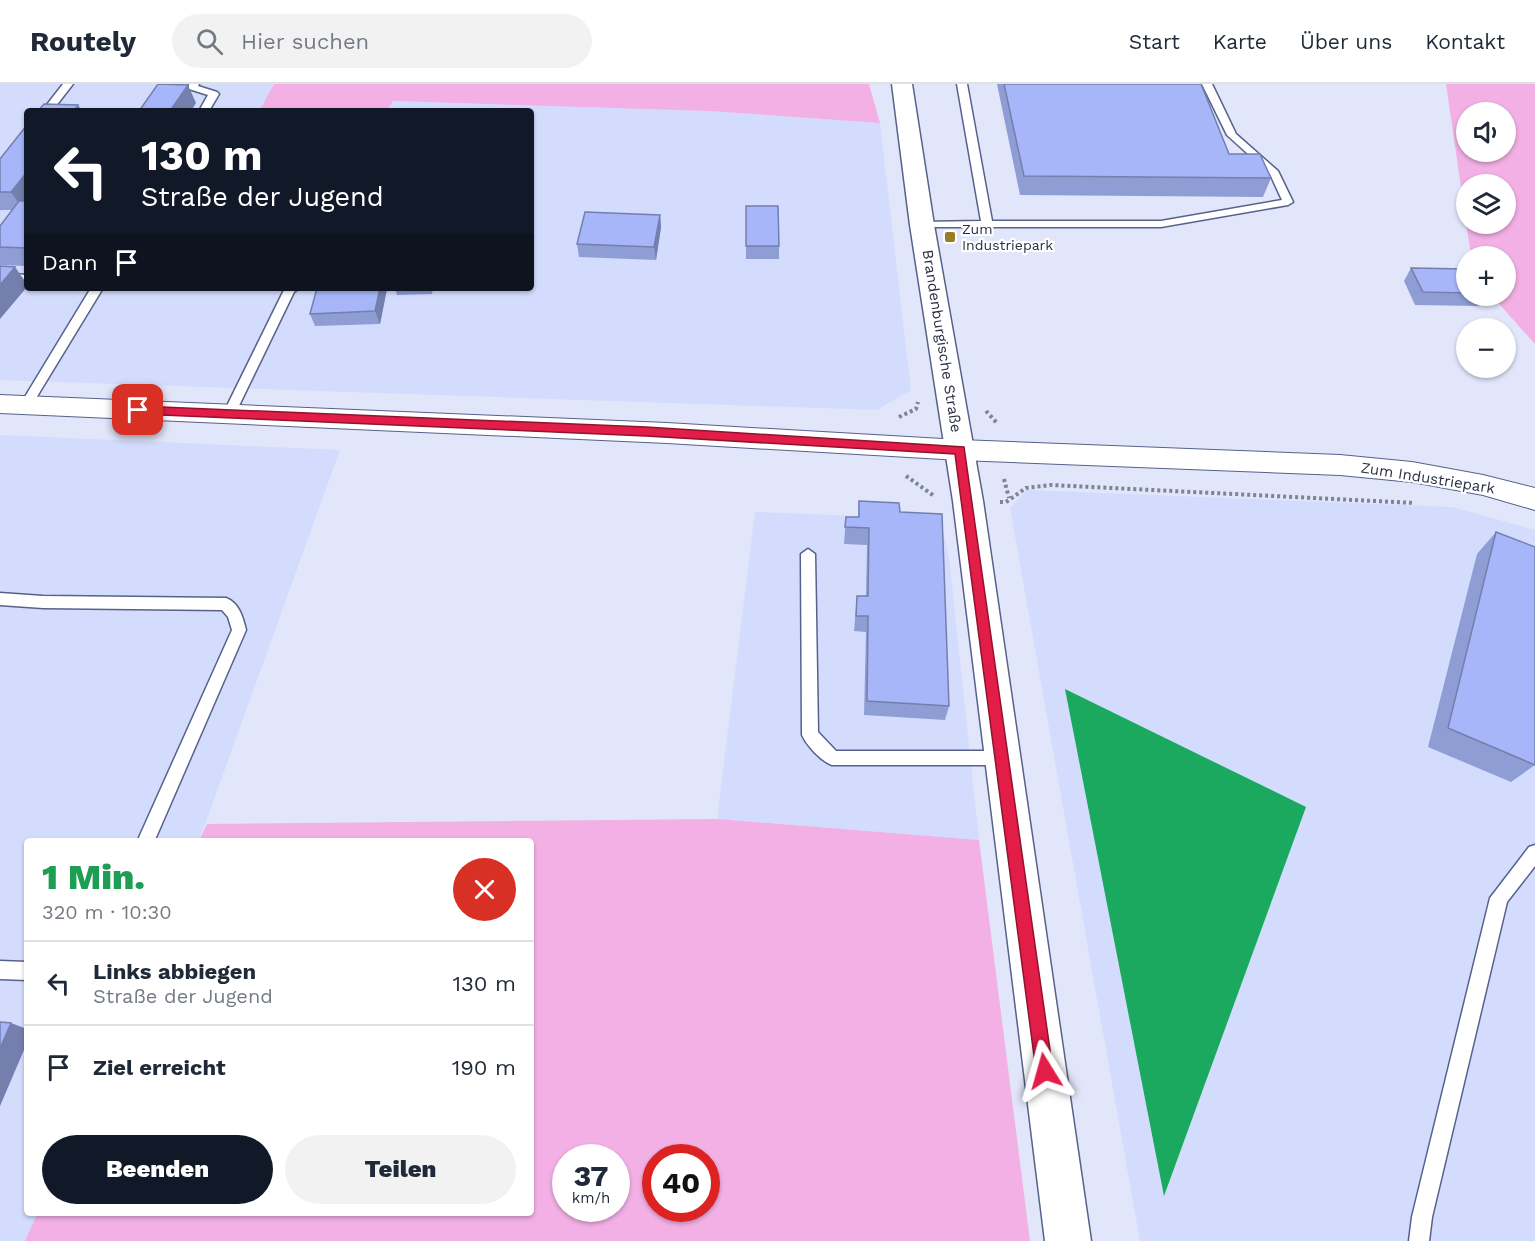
<!DOCTYPE html>
<html lang="de">
<head>
<meta charset="utf-8">
<style>
  :root { --surface:#fff; --page:#f2f2f3; --text:#1f2937; --muted:#747a83; --line:#e0e1e3; --accent:#111827 }
  body { margin:0; font-family:"Work Sans",sans-serif; background:var(--page); color:var(--text); height:100vh; display:flex; flex-direction:column; font-size:22px; white-space:nowrap }
  * { box-sizing:border-box; margin:0 }
  p { font-size:20px; color:var(--muted) }
  .icon { flex:none; width:33px; height:33px; fill:none; stroke:currentColor; stroke-width:2; stroke-linecap:round; stroke-linejoin:round }
  .map { position:relative; flex:1; overflow:hidden }
  .sheet { position:absolute; left:24px; top:754px; width:510px; height:378px; display:flex; flex-direction:column; background:var(--surface); border-radius:6px; box-shadow:0 2px 4px #0004 }
  .sheet>* { flex:none }
  .guide { position:absolute; left:24px; top:24px; width:510px; height:183px; border-radius:6px; box-shadow:0 2px 4px #0004; background:#111827; color:#fff; overflow:hidden }
  .fabs { position:absolute; left:1456px; top:18px; display:grid; gap:12px }
  .fabs a { display:grid; place-items:center; width:60px; height:60px; border-radius:50%; background:var(--surface); box-shadow:0 2px 4px #0004; font-size:30px }
  .speed { position:absolute; left:552px; top:1060px; display:flex; gap:12px; font-size:30px; font-weight:700; text-align:center }
  .speed>* { display:grid; place-content:center; width:78px; height:78px; border-radius:50%; background:var(--surface); box-shadow:0 2px 4px #0004; line-height:1 }
  .speed small { font-size:15px; font-weight:400 }
  .speed .limit { border:9px solid #d22; background:#fff; color:#111 }
  .pin { position:absolute; display:grid; place-items:center; width:51px; height:51px; color:#fff; margin:-26px; border-radius:12px; box-shadow:0 3px 9px #0006 }
  .me { position:absolute; width:66px; margin:-33px; rotate:352deg; stroke-linejoin:round; filter:drop-shadow(0 0 4px #0008) }
  .turn { display:flex; align-items:center; gap:21px; height:126px; padding:0 18px; font-size:27px }
  .turn .icon { width:78px; height:78px; stroke-width:2.5 }
  .turn b { display:block; font-size:42px; line-height:51px }
  .then { display:flex; align-items:center; height:57px; padding:0 18px; background:#0003; gap:12px; font-size:22px }
  .round { display:grid; place-items:center; flex:none; width:63px; height:63px; border-radius:32px; background:var(--page) }
  .headline { display:flex; align-items:center; justify-content:space-between; height:102px; padding:0 18px }
  h1 { font-size:36px; font-weight:800; line-height:45px; color:#1e9e55 }
  .cta { display:flex; gap:12px; margin-top:auto; padding:12px 18px }
  .cta a { flex:1; height:69px; border-radius:36px; background:var(--accent); color:#fff; font-size:24px; font-weight:800; line-height:69px; text-align:center }
  .cta a+a { background:var(--page); color:var(--text) }
  ul { padding:0; list-style:none }
  li { display:flex; align-items:center; gap:18px; height:84px; padding:0 18px; border-top:2px solid var(--line) }
  li div { flex:1 }
  li b { display:block; font-size:22px }
  li em { font-style:normal }
  header { display:flex; align-items:center; gap:36px; box-sizing:border-box; height:84px; padding:0 30px; background:var(--surface); border-bottom:2px solid var(--line) }
  header strong { font-size:28px }
  nav { display:flex; gap:33px; margin-inline-start:auto; font-size:21px }
  .search { width:420px; height:54px; background:var(--page); display:flex; align-items:center; gap:15px; box-sizing:border-box; padding:0 21px; border-radius:33px; color:var(--muted); font-size:22px }
  .map>svg:first-child { display:block }
  .built { fill:#d3dcfd }
  .green { fill:#f2b0e5; fill-rule:evenodd }
  .water { fill:#1aa95e }
  .lines { fill:none; stroke-linecap:round; stroke-linejoin:round }
  .service-casing { stroke:#57618b; stroke-width:3 }
  .minor-casing { stroke:#57618b; stroke-width:2 }
  .tertiary-casing { stroke:#57618b; stroke-width:3 }
  .path { stroke:#7e8396; stroke-width:4; stroke-dasharray:3 3; stroke-linecap:butt }
  .service { fill:#fff; fill-rule:evenodd }
  .minor { fill:#fff; fill-rule:evenodd }
  .tertiary { fill:#fff; fill-rule:evenodd }
  .wall { fill:#8f9dd5 }
  .shaded-wall { fill:#747fae }
  .building { fill:#a6b6f8; stroke:#747fae; stroke-width:1.5 }
  .route { fill:#e11d48; stroke:#92132f; stroke-width:1.5 }
  .poi-dot { fill:#967e26; stroke:#fff; stroke-width:2 }
  .labels { text-anchor:middle; dominant-baseline:central; stroke-width:4.5; stroke-linejoin:round; paint-order:stroke }
  .far-poi-label { font-size:14px; fill:#2a2f41; stroke:#fff; text-anchor:start }
  .street-label { font-size:15px; fill:#2a2f41; stroke:#fff }
</style>
</head>
<body>
<header>
<strong>Routely</strong>
<div class="search"><svg class="icon" aria-label="search" viewBox="0 0 24 24"><circle cx="10" cy="10" r="6"/><path d="M15 15l6 6"/></svg>Hier suchen</div>
<nav><a>Start</a><a>Karte</a><a>Über uns</a><a>Kontakt</a></nav>
</header>
<div class="map">
<svg width="1535" height="1157" viewBox="0 0 1535 1157">
  <rect width="100%" height="100%" fill="#e1e6fa"/>
  <g class="built">
    <path d="M0,0H274L259,27H27V204H531V27H386L393,17L709,27L880,39L911,306L877,326L0,296Z"/>
    <path d="M0,351L340,366L199,757L27,758V1130H37L25,1157H0Z"/>
    <path d="M1027,406L1452,423L1535,446V1157H1140L1010,424Z"/>
    <path d="M755,428L940,435L949,473L979,756L717,735Z"/>
  </g>
  <g class="green">
    <path d="M274,0H869L880,39L709,27L393,17L386,27H259Z"/>
    <path d="M1446,0H1535V260L1492,212H1506V172H1471ZM1467,28H1506V68H1467ZM1467,100H1506V140H1467Z"/>
    <path d="M717,735L979,756L1030,1157H25L37,1130H531V758L199,757L207,740ZM566,1074H616V1125H566ZM656,1074H706V1125H656Z"/>
  </g>
  <path class="water" d="M1065,605L1306,723L1164,1112Z"/>
  <g class="lines">
    <defs>
      <g id="service">
        <path d="M63,0H73L52,27H42Z"/>
        <path d="M189,0H199L198,2L217,8L219,10L209,27H199L208,11L189,5Z"/>
        <path d="M957,0H967L992,137H1161L1282,116L1270,90L1227,51L1202,0H1212L1236,50L1278,87L1293,118L1288,121L1161,143H918V139L922,138L981,137Z"/>
        <path d="M0,189L27,191V199L0,197Z"/>
        <path d="M91,204H103L30,324H22L20,321Z"/>
        <path d="M285,204H299L294,208L235,330L229,334L225,333L223,330Z"/>
        <path d="M808,465L815,470L818,648L836,667H1001L1007,669L1009,674L1007,679L1001,681H832C821,677 807,662 802,651L801,470Z"/>
        <path d="M0,509L43,512L226,514C239,519 243,533 246,546L154,758H137L232,546L228,533L222,526L43,524L0,521Z"/>
        <path d="M1535,761V782L1507,818L1432,1133L1429,1157H1409L1412,1133L1490,814L1529,763Z"/>
        <path d="M0,877L27,878V896L0,895Z"/>
      </g>
      <path id="minor" d="M0,311L667,339L960,356L1340,371L1412,378L1483,391L1535,404V426L1483,411L1412,398L1340,391L960,376L667,359L0,329Z"/>
      <path id="tertiary" d="M892,0H912L934,141L983,417L1091,1157H1045L953,417L910,141Z"/>
    </defs>
    <use href="#service" class="service-casing"/>
    <use href="#minor" class="minor-casing"/>
    <use href="#tertiary" class="tertiary-casing"/>
    <g class="path">
      <path d="M986,327L997,339"/>
      <path d="M899,333L916,325L918,318"/>
      <path d="M906,392L934,412"/>
      <path d="M1004,395L1009,414"/>
      <path d="M1000,418H1006L1026,404L1051,401L1415,419"/>
    </g>
    <use href="#service" class="service"/>
    <use href="#minor" class="minor"/>
    <use href="#tertiary" class="tertiary"/>
  </g>
  <g class="wall">
    <path d="M997,0H1201L1229,70L1271,94L1263,113L1020,111Z"/>
    <path d="M27,41V182L0,181V142L12,126H0V75Z"/>
    <path d="M746,122L779,162V175H746Z"/>
    <path d="M660,131L661,143L656,176L579,173L577,160Z"/>
    <path d="M1411,184L1467,185V212H1486L1478,222L1415,221L1404,197Z"/>
    <path d="M317,204H387L380,240L315,242L310,230Z"/>
    <path d="M395,204H433L432,210L397,211Z"/>
    <path d="M859,417L900,428L949,622L945,636L864,631L866,548L854,547L857,512H866L867,461L844,460L846,433H858Z"/>
    <path d="M1496,448L1535,681L1511,698L1428,663L1477,470Z"/>
  </g>
  <g class="shaded-wall">
    <path d="M188,1L196,19L191,27H170Z"/>
    <path d="M78,21L82,27H74Z"/>
    <path d="M27,88V122L24,127L11,108Z"/>
    <path d="M660,131L661,143L656,176L654,163Z"/>
    <path d="M15,183L27,200V203L0,235V201Z"/>
    <path d="M380,204H387V205L380,240L375,227Z"/>
    <path d="M11,939L27,945V959L0,1022V964Z"/>
  </g>
  <g class="building">
    <path d="M158,0L188,1L170,27H139Z"/>
    <path d="M1004,0H1201L1229,70H1260L1271,94L1024,92Z"/>
    <path d="M44,20L78,21L74,27H38Z"/>
    <path d="M27,41V88L11,108H0V75Z"/>
    <path d="M19,117H27V164L0,163V142Z"/>
    <path d="M746,122H778L779,162H746Z"/>
    <path d="M585,128L660,131L654,163L577,160Z"/>
    <path d="M0,182L15,183L0,201Z"/>
    <path d="M1411,184L1467,185V209L1423,208Z"/>
    <path d="M317,204H380L375,227L310,230Z"/>
    <path d="M859,417L899,419L900,428L942,430L949,622L867,617L868,532H856L857,512H868L869,444L845,443L846,433H859Z"/>
    <path d="M1496,448L1535,463V681L1448,644Z"/>
    <path d="M0,938L11,939L0,964Z"/>
  </g>
  <path class="route" d="M138,322L646,343L964,363L1053,987L1051,993L1045,996L1039,993L1036,987L955,370L646,352L138,330L133,326Z"/>
  <rect class="poi-dot" x="944" y="147" width="12" height="12" rx="3"/>
  <g class="labels">
    <g class="far-poi-label">
      <text x="962" y="145">Zum<tspan x="962" dy="16">Industriepark</tspan></text>
    </g>
    <g class="street-label">
      <text transform="translate(942 257) rotate(81)">Brandenburgische Straße</text>
      <text transform="translate(1428 394) rotate(9)">Zum Industriepark</text>
    </g>
  </g>
</svg>
<div class="fabs">
<a><svg class="icon" aria-label="sound" viewBox="0 0 24 24"><path d="M4 9h4l5-4v14l-5-4H4zM17 9q2 3 0 6"/></svg></a>
<a><svg class="icon" aria-label="layers" viewBox="0 0 24 24"><path d="M12 4l9 5-9 5-9-5zM3 14l9 5 9-5"/></svg></a>
<a>+</a>
<a>−</a>
</div>
<div class="speed"><div>37<small>km/h</small></div><div class="limit">40</div></div>
<div class="pin" style="left:138px;top:326px;background:#d93025"><svg class="icon" aria-label="arrive" viewBox="0 0 24 24"><path d="M6 21V4h12l-3 4 3 4H6"/></svg></div>
<svg class="me" style="left:1045px;top:987px" viewBox="-20 -20 40 40"><path d="M0-17L14 15 0 8-14 15z" fill="#e11d48" stroke="#fff" stroke-width="4"/></svg>
<div class="guide">
<div class="turn"><svg class="icon" aria-label="left" viewBox="0 0 24 24"><path d="M17 20v-9H6M10 6l-5 5 5 5"/></svg><div><b>130 m</b>Straße der Jugend</div></div>
<div class="then">Dann<svg class="icon" aria-label="arrive" viewBox="0 0 24 24"><path d="M6 21V4h12l-3 4 3 4H6"/></svg></div>
</div>
<section class="sheet">
<div class="headline"><div><h1>1 Min.</h1><p>320 m · 10:30</p></div><a class="round" style="background:#d93025;color:#fff"><svg class="icon" aria-label="close" viewBox="0 0 24 24"><path d="M6 6l12 12M18 6L6 18"/></svg></a></div>
<ul>
<li><svg class="icon" aria-label="left" viewBox="0 0 24 24"><path d="M17 20v-9H6M10 6l-5 5 5 5"/></svg><div><b>Links abbiegen</b><p>Straße der Jugend</p></div><em>130 m</em></li>
<li><svg class="icon" aria-label="arrive" viewBox="0 0 24 24"><path d="M6 21V4h12l-3 4 3 4H6"/></svg><div><b>Ziel erreicht</b></div><em>190 m</em></li>
</ul>
<div class="cta"><a>Beenden</a><a>Teilen</a></div>
</section>
</div>
</body>
</html>
